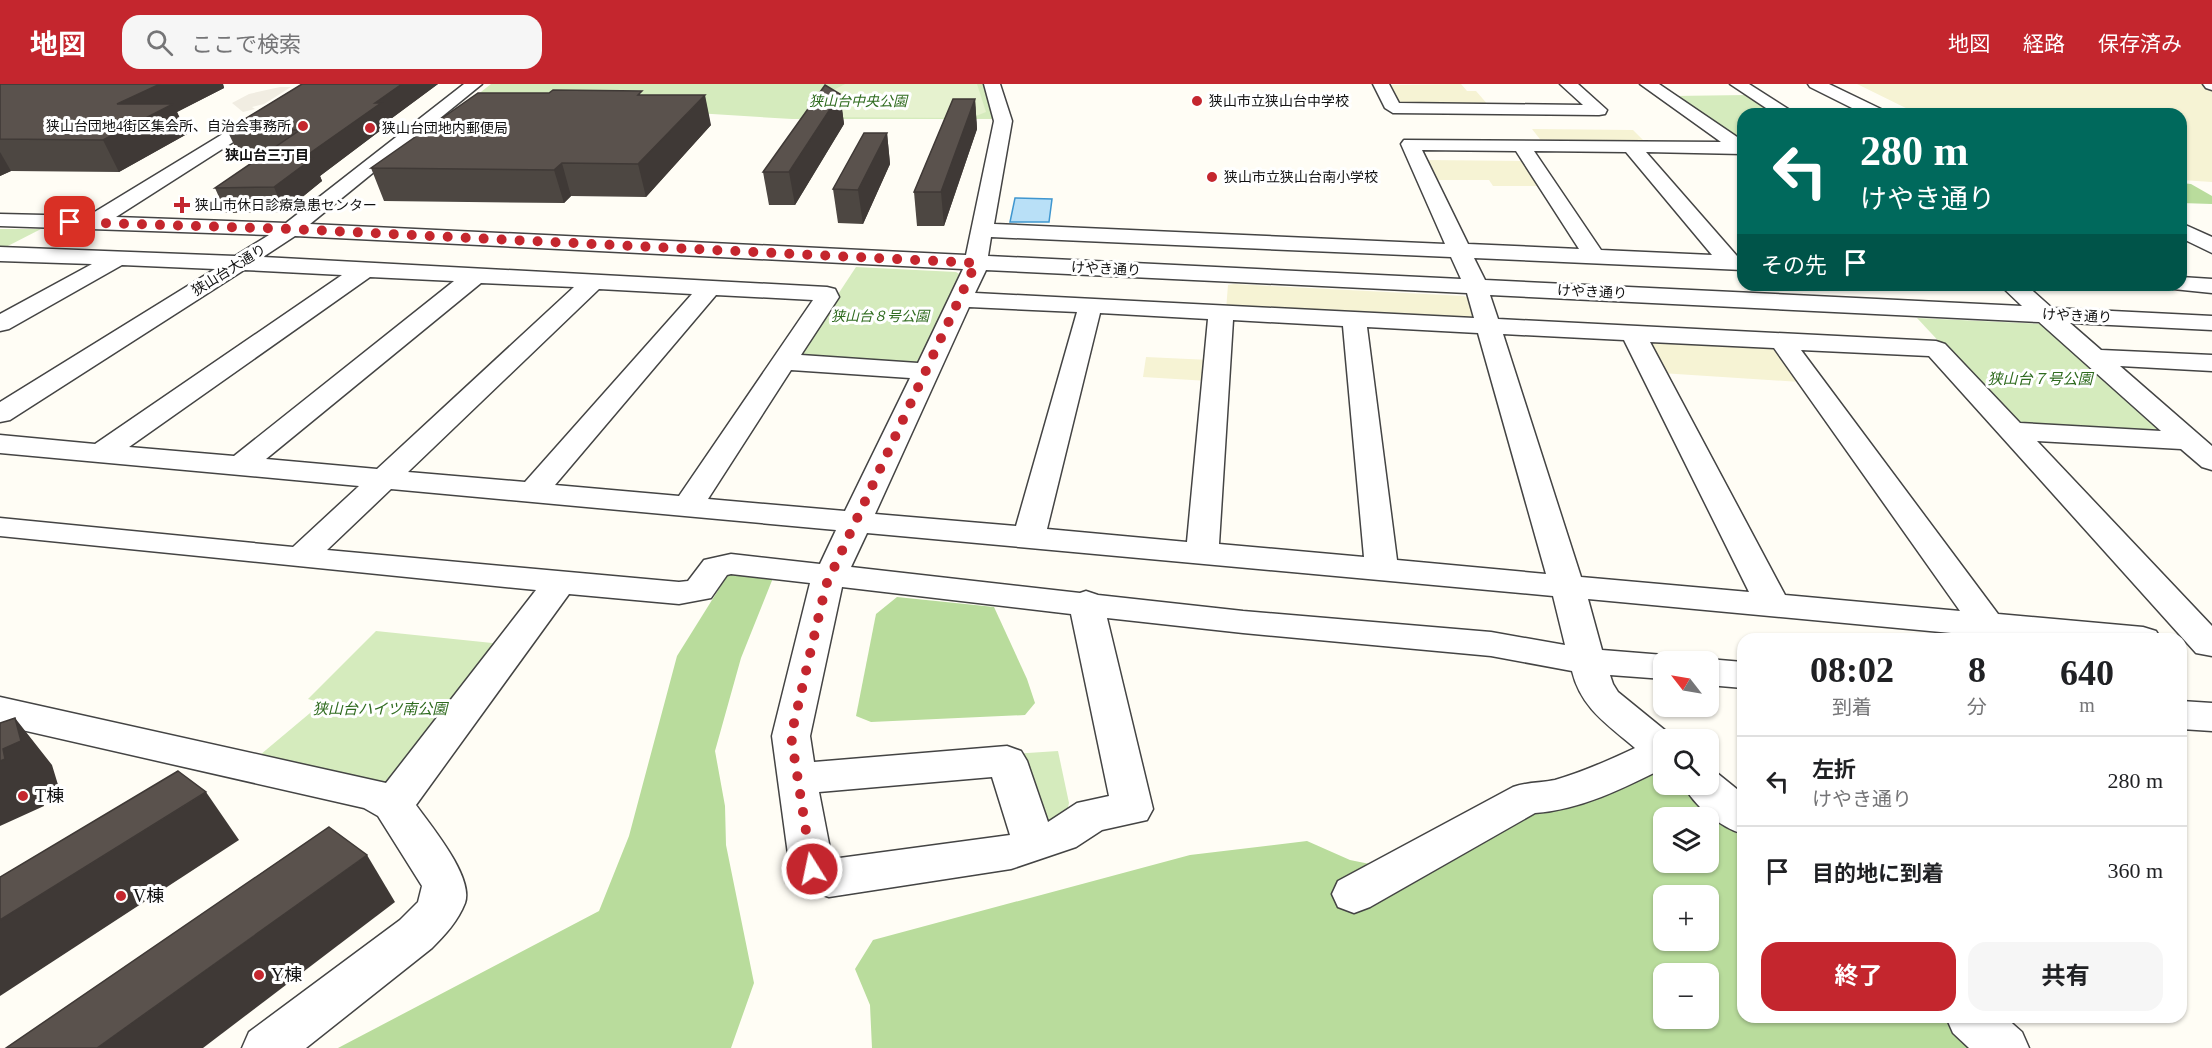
<!DOCTYPE html>
<html lang="ja">
<head>
<meta charset="utf-8">
<style>
  :root { --surface:#fff; --page:#f6f6f6; --text:#202124; --muted:#757577; --line:#e0e0e0; --accent:#c4262e }
  body { margin:0; font-family:"Times New Roman","Noto Sans JP",serif; background:var(--page); color:var(--text); height:100vh; display:flex; flex-direction:column; font-size:22px; white-space:nowrap }
  * { box-sizing:border-box; margin:0 }
  p { font-size:20px; color:var(--muted) }
  .icon { flex:none; width:33px; height:33px; fill:none; stroke:currentColor; stroke-width:2; stroke-linecap:round; stroke-linejoin:round }
  .map { position:relative; flex:1; overflow:hidden }
  .details { position:absolute; left:1737px; top:549px; width:450px; height:390px; display:flex; flex-direction:column; background:var(--surface); border-radius:18px; box-shadow:0 2px 4px #0004 }
  .details>* { flex:none }
  .hud { position:absolute; left:1737px; top:24px; width:450px; height:183px; border-radius:18px; box-shadow:0 2px 4px #0004; background:#00695c; color:#fff; overflow:hidden }
  .needle { width:39px; rotate:301deg }
  .buttons { position:absolute; left:1653px; top:567px; display:grid; gap:12px }
  .buttons a { display:grid; place-items:center; width:66px; height:66px; border-radius:12px; background:var(--surface); box-shadow:0 2px 4px #0004; font-size:30px }
  .pin { position:absolute; display:grid; place-items:center; width:51px; height:51px; color:#fff; margin:-26px; border-radius:12px; box-shadow:0 3px 9px #0006 }
  .me { position:absolute; width:66px; margin:-33px; rotate:350deg; stroke-linejoin:round; filter:drop-shadow(0 0 4px #0008) }
  .turn { display:flex; align-items:center; gap:21px; height:126px; padding:0 24px; font-size:27px }
  .turn .icon { width:78px; height:78px; stroke-width:2.5 }
  .turn b { display:block; font-size:42px; line-height:51px }
  .then { display:flex; align-items:center; height:57px; padding:0 24px; background:#0003; gap:12px; font-size:22px }
  .eta { display:flex; justify-content:space-evenly; align-items:center; height:102px; text-align:center }
  .eta b { font-size:36px; font-weight:700; line-height:42px }
  .button { display:flex; gap:12px; margin-top:auto; padding:12px 24px }
  .button a { flex:1; height:69px; border-radius:18px; background:var(--accent); color:#fff; font-size:24px; font-weight:700; line-height:69px; text-align:center }
  .button a+a { background:var(--page); color:var(--text) }
  ul { padding:0; list-style:none }
  li { display:flex; align-items:center; gap:18px; height:90px; padding:0 24px; border-top:2px solid var(--line) }
  li div { flex:1 }
  li b { display:block; font-size:22px }
  li em { font-style:normal }
  header { display:flex; align-items:center; gap:36px; box-sizing:border-box; height:84px; padding:0 30px; background:var(--accent); color:#fff }
  header strong { font-size:28px }
  nav { display:flex; gap:33px; margin-inline-start:auto; font-size:21px }
  .search { width:420px; height:54px; background:var(--page); display:flex; align-items:center; gap:15px; box-sizing:border-box; padding:0 21px; border-radius:18px; color:var(--muted); font-size:22px }
  .map>svg:first-child { display:block }
  .farmland { fill:#f6f3d4 }
  .green { fill:#d5ebbd }
  .forest { fill:#b9dc9c; fill-rule:evenodd }
  .pitch { fill:#e6f2cf }
  .plaza { fill:#f1ede2 }
  .water { fill:#b9e0f7; stroke:#3f96cf; stroke-width:1.5 }
  .lines { fill:none; stroke-linecap:round; stroke-linejoin:round }
  .minor-casing { stroke:#444; stroke-width:3 }
  .minor { fill:#fff; fill-rule:evenodd }
  .wall { fill:#4d4742 }
  .shaded-wall { fill:#3f3936 }
  .building { fill:#5a524d; stroke:#3f3936; stroke-width:1.5 }
  .route { stroke:#c4262e; stroke-width:10; stroke-dasharray:0 18 }
  .poi-dot { fill:#c4262e; stroke:#fff; stroke-width:2 }
  .labels { text-anchor:middle; dominant-baseline:central; stroke-width:6; stroke-linejoin:round; paint-order:stroke }
  .far-park-label { font-size:14px; font-style:italic; fill:#2f6b1f; stroke:#fff }
  .far-poi-label { font-size:14px; fill:#111; stroke:#fff; text-anchor:start }
  .far-neighbourhood-label { font-size:14px; font-weight:bold; fill:#111; stroke:#fff }
  .far-street-label { font-size:14px; fill:#111; stroke:#fff }
  .park-label { font-size:15px; font-style:italic; fill:#2f6b1f; stroke:#fff }
  .near-poi-label { font-size:18px; fill:#111; stroke:#fff; text-anchor:start }
</style>
</head>
<body>
<header>
<strong>地図</strong>
<div class="search"><svg class="icon" aria-label="search" viewBox="0 0 24 24"><circle cx="10" cy="10" r="6"/><path d="M15 15l6 6"/></svg>ここで検索</div>
<nav><a>地図</a><a>経路</a><a>保存済み</a></nav>
</header>
<div class="map">
<svg width="2212" height="964" viewBox="0 0 2212 964">
  <rect width="100%" height="100%" fill="#fffdf5"/>
  <g class="farmland">
    <path d="M1461,0L1467,7H1476L1489,22L1400,21L1391,1Z"/>
    <path d="M1857,0H2203L2212,4V98L2181,96V30H1918Z"/>
    <path d="M1532,45L1633,46L1648,61L1543,59Z"/>
    <path d="M1425,76L1525,77L1540,102H1493L1489,96H1434Z"/>
    <path d="M1234,200L1464,212L1470,215L1476,235L1226,226L1228,201Z"/>
    <path d="M1645,258L1768,261L1777,265L1800,298L1661,289Z"/>
    <path d="M1146,273L1210,276L1208,297L1143,293Z"/>
  </g>
  <g class="green">
    <path d="M491,0H986L996,35H792L472,15Z"/>
    <path d="M1747,11L1779,30H1743V61L1672,12Z"/>
    <path d="M0,145H41L0,166Z"/>
    <path d="M856,183L956,188L963,192L919,278L912,281L801,275L798,271Z"/>
    <path d="M1917,234L2042,240L2169,347L2163,351L2015,339Z"/>
    <path d="M376,547L502,560L386,701L260,671L322,619L308,615Z"/>
    <path d="M1058,667L1069,719L1066,732L1038,743L1014,670Z"/>
  </g>
  <g class="forest">
    <path d="M2181,99L2191,100L2212,112V120L2181,119Z"/>
    <path d="M739,489L773,494L741,574L715,667L725,722L726,761L754,899L731,964H338L599,827L629,752L677,572L727,492Z"/>
    <path d="M897,513L994,523L1027,595L1035,619L1025,631L871,638L856,632L876,530Z"/>
    <path d="M1661,682L1663,684L1664,700L1682,701L1743,755V933H1942L1977,964H872L870,921L855,885L873,856L1190,771L1307,757L1350,776L1419,790L1538,724ZM1664,734H1708V778H1664ZM1664,812H1708V856H1664ZM1664,890H1708V934H1664Z"/>
  </g>
  <path class="pitch" d="M845,0H977L986,28L971,34L810,33L824,11Z"/>
  <path class="plaza" d="M280,3H291L264,20L252,23L255,25L243,28L232,19L249,10Z"/>
  <path class="water" d="M1015,114L1052,115L1049,138H1010Z"/>
  <g class="lines">
    <defs>
      <g id="minor">
        <path d="M305,0H324L116,133L286,139L464,0H482L310,140L966,171L994,37L984,0H1000L1012,37L994,140L1445,160L1401,60L1404,56L1721,58L1640,0H1659L1743,57V70L1646,68L1737,172H1743V186L1474,174L1485,196L2022,222L2000,201H2026L2052,224L2212,232V246L2070,239L2101,266L2212,271V287L2120,282L2212,362V386L2202,383L2181,365L2037,357L2212,542V572L2196,569L1929,272L1801,266L1998,530L2143,543L2156,547L2161,555H2015L1588,515L1602,566L1664,571L1677,574L1679,578H1664V595L1610,591L1613,600L1618,608L1677,656H1664V684C1624,704 1580,726 1535,729L1370,823L1354,829L1338,823L1332,810L1338,797L1513,703C1527,698 1541,699 1555,696C1583,688 1609,676 1635,664C1607,640 1581,624 1572,587L1491,572L1243,549L1107,534L1153,725L1147,736L1102,746L1076,763L1011,785L829,813C811,807 799,802 790,785L772,652L810,499L731,490L727,491L711,514L679,520L569,510L416,721C431,742 474,793 465,819C458,837 445,851 432,864L306,964H242L249,948L400,836L418,818L422,802L378,732L364,724L0,641V613L386,699L536,506L0,452V434L293,463L359,402L0,369V351L95,360L342,191L244,186L10,336L0,338V318L215,185L122,181L9,245L0,247V230L92,180L0,177V163L235,172L269,151L0,142V130L88,132ZM1422,66L1516,67L1579,165L1468,160ZM1534,67L1626,68L1712,171L1601,166ZM295,152L963,185L918,279L801,271L839,213L835,205L827,203L263,173ZM991,153L1451,173L1461,195L988,172ZM986,186L1467,209L1474,234L975,209ZM370,193L454,197L234,372L129,363ZM481,199L574,203L377,385L266,375ZM599,205L692,210L525,398L408,388ZM716,211L813,216L679,412L555,401ZM1490,211L2039,238L2161,347L2020,339L1945,260L1936,257L1498,235ZM969,223L1077,228L1016,442L875,430ZM1100,229L1208,235L1187,458L1047,445ZM1233,236L1343,242L1364,473L1219,460ZM1367,243L1478,249L1546,490L1397,476ZM1503,250L1624,256L1749,508L1581,493ZM1650,258L1774,264L1960,527L1785,511ZM791,286L910,294L845,427L708,415ZM391,405L836,446L820,480L731,470L704,476L688,497L679,498L327,466ZM867,449L1553,512L1565,561L1491,548L1243,527L1098,511L1086,507L1080,509L851,483ZM842,503L1071,530L1109,712L1077,719L1048,738L1027,677L1021,667L1007,662L814,678L810,652ZM992,693L1010,751L832,775L819,708Z"/>
        <path d="M1373,0H1389L1399,19L1583,21L1560,0H1578L1607,26L1605,30L1599,31L1393,29L1385,24Z"/>
        <path d="M1730,0H1749L1796,30H1775Z"/>
        <path d="M1808,0H1829L1883,26L1886,30H1864L1810,3Z"/>
        <path d="M2203,0H2212V6L2206,4Z"/>
        <path d="M2181,139L2212,153V169L2181,154Z"/>
        <path d="M2181,193L2212,195V209L2173,205L2170,201H2181Z"/>
        <path d="M1708,575L1743,578V604L1708,601V578H1701Z"/>
        <path d="M2181,617L2212,619V647L2181,645Z"/>
        <path d="M1708,686L1717,689L1743,710V750C1720,743 1694,722 1683,700H1708Z"/>
        <path d="M1946,933H2005L2022,948L2029,964H1969L1953,949Z"/>
      </g>
    </defs>
    <use href="#minor" class="minor-casing"/>
    <use href="#minor" class="minor"/>
  </g>
  <g class="wall">
    <path d="M0,0H223L224,4L177,28L187,50L119,88L11,87L0,92Z"/>
    <path d="M302,0H438L388,37L389,40L320,92L322,97L284,128L226,129L215,104L267,69H238L227,46Z"/>
    <path d="M549,9L643,11L711,41L646,113L571,112L564,119L384,117L371,84Z"/>
    <path d="M840,10L844,40L795,121H769L763,88Z"/>
    <path d="M975,15L977,45L944,142H917L914,108Z"/>
    <path d="M887,49L890,80L863,140L838,139L833,105Z"/>
  </g>
  <g class="shaded-wall">
    <path d="M160,0H223L224,4L177,28L187,50L119,88L103,56L117,20Z"/>
    <path d="M402,0H438L388,37L389,40L320,92L322,97L284,128L274,103L303,74L375,19Z"/>
    <path d="M840,10L844,40L795,121L789,88Z"/>
    <path d="M705,11L711,41L646,113L638,80Z"/>
    <path d="M975,15L977,45L944,142L941,108Z"/>
    <path d="M887,49L890,80L863,140L858,106Z"/>
    <path d="M0,68L11,87L0,92Z"/>
    <path d="M562,79L571,112L564,119L554,86Z"/>
    <path d="M15,634L52,681L59,704L42,712L44,722L0,742V677L3,665Z"/>
    <path d="M206,708L239,756L0,912V836Z"/>
    <path d="M367,771L395,818L203,964H97Z"/>
  </g>
  <g class="building">
    <path d="M0,0H160L117,20H173L103,56L0,55Z"/>
    <path d="M302,0H402L375,19H381L303,74H313L274,103L215,104L300,46H227Z"/>
    <path d="M825,1L840,10L789,88H763Z"/>
    <path d="M553,6L642,7L638,11H705L638,80L562,79L554,86L371,84L478,9H549Z"/>
    <path d="M953,15H975L941,108H914Z"/>
    <path d="M864,49H887L858,106L833,105Z"/>
    <path d="M15,634L21,657L3,665L5,675L0,677V639Z"/>
    <path d="M178,687L206,708L0,836V793Z"/>
    <path d="M329,743L367,771L97,964H6Z"/>
  </g>
  <g class="lines">
    <path class="route" d="M70,138L290,145L976,179L826,501L791,652L812,785"/>
  </g>
  <g class="poi-dot">
    <circle cx="1197" cy="17" r="6"/>
    <circle cx="303" cy="42" r="6"/>
    <circle cx="370" cy="44" r="6"/>
    <circle cx="1212" cy="93" r="6"/>
    <path d="M179 112h6v6h6v6h-6v6h-6v-6h-6v-6h6z"/>
    <circle cx="23" cy="712" r="6"/>
    <circle cx="121" cy="812" r="6"/>
    <circle cx="259" cy="891" r="6"/>
  </g>
  <g class="labels">
    <g class="far-park-label">
      <text x="858" y="17">狭山台中央公園</text>
      <text x="880" y="232">狭山台８号公園</text>
    </g>
    <g class="far-poi-label">
      <text x="1209" y="17">狭山市立狭山台中学校</text>
      <text x="291" y="42" text-anchor="end">狭山台団地4街区集会所、自治会事務所</text>
      <text x="382" y="44">狭山台団地内郵便局</text>
      <text x="1224" y="93">狭山市立狭山台南小学校</text>
      <text x="195" y="121">狭山市休日診療急患センター</text>
    </g>
    <g class="far-neighbourhood-label">
      <text x="267" y="71">狭山台三丁目</text>
    </g>
    <g class="far-street-label">
      <text transform="translate(1106 185) rotate(3)">けやき通り</text>
      <text transform="translate(229 186) rotate(-32)">狭山台大通り</text>
      <text transform="translate(1592 208) rotate(3)">けやき通り</text>
      <text transform="translate(2077 232) rotate(3)">けやき通り</text>
    </g>
    <g class="park-label">
      <text x="2040" y="295">狭山台７号公園</text>
      <text x="380" y="625">狭山台ハイツ南公園</text>
    </g>
    <g class="near-poi-label">
      <text x="35" y="712">T棟</text>
      <text x="133" y="812">V棟</text>
      <text x="271" y="891">Y棟</text>
    </g>
  </g>
</svg>
<div class="buttons">
<a><svg class="needle" viewBox="-14 -14 28 28"><path d="M0-13l5 13h-10z" fill="#e53935"/><path d="M0 13l5-13h-10z" fill="#757577"/></svg></a>
<a><svg class="icon" aria-label="search" viewBox="0 0 24 24"><circle cx="10" cy="10" r="6"/><path d="M15 15l6 6"/></svg></a>
<a><svg class="icon" aria-label="layers" viewBox="0 0 24 24"><path d="M12 4l9 5-9 5-9-5zM3 14l9 5 9-5"/></svg></a>
<a>+</a>
<a>−</a>
</div>
<div class="pin" style="left:70px;top:138px;background:#d93025"><svg class="icon" aria-label="arrive" viewBox="0 0 24 24"><path d="M6 21V4h12l-3 4 3 4H6"/></svg></div>
<svg class="me" style="left:812px;top:785px" viewBox="-20 -20 40 40"><circle r="17" fill="#c4262e" stroke="#fff" stroke-width="3"/><path d="M0-11L8 9 0 5-8 9z" fill="#fff"/></svg>
<div class="hud">
<div class="turn"><svg class="icon" aria-label="left" viewBox="0 0 24 24"><path d="M17 20v-9H6M10 6l-5 5 5 5"/></svg><div><b>280 m</b>けやき通り</div></div>
<div class="then">その先<svg class="icon" aria-label="arrive" viewBox="0 0 24 24"><path d="M6 21V4h12l-3 4 3 4H6"/></svg></div>
</div>
<section class="details">
<div class="eta">
<div><b>08:02</b><p>到着</p></div>
<div><b>8</b><p>分</p></div>
<div><b>640</b><p>m</p></div>
</div>
<ul>
<li><svg class="icon" aria-label="left" viewBox="0 0 24 24"><path d="M17 20v-9H6M10 6l-5 5 5 5"/></svg><div><b>左折</b><p>けやき通り</p></div><em>280 m</em></li>
<li><svg class="icon" aria-label="arrive" viewBox="0 0 24 24"><path d="M6 21V4h12l-3 4 3 4H6"/></svg><div><b>目的地に到着</b></div><em>360 m</em></li>
</ul>
<div class="button"><a>終了</a><a>共有</a></div>
</section>
</div>
</body>
</html>
